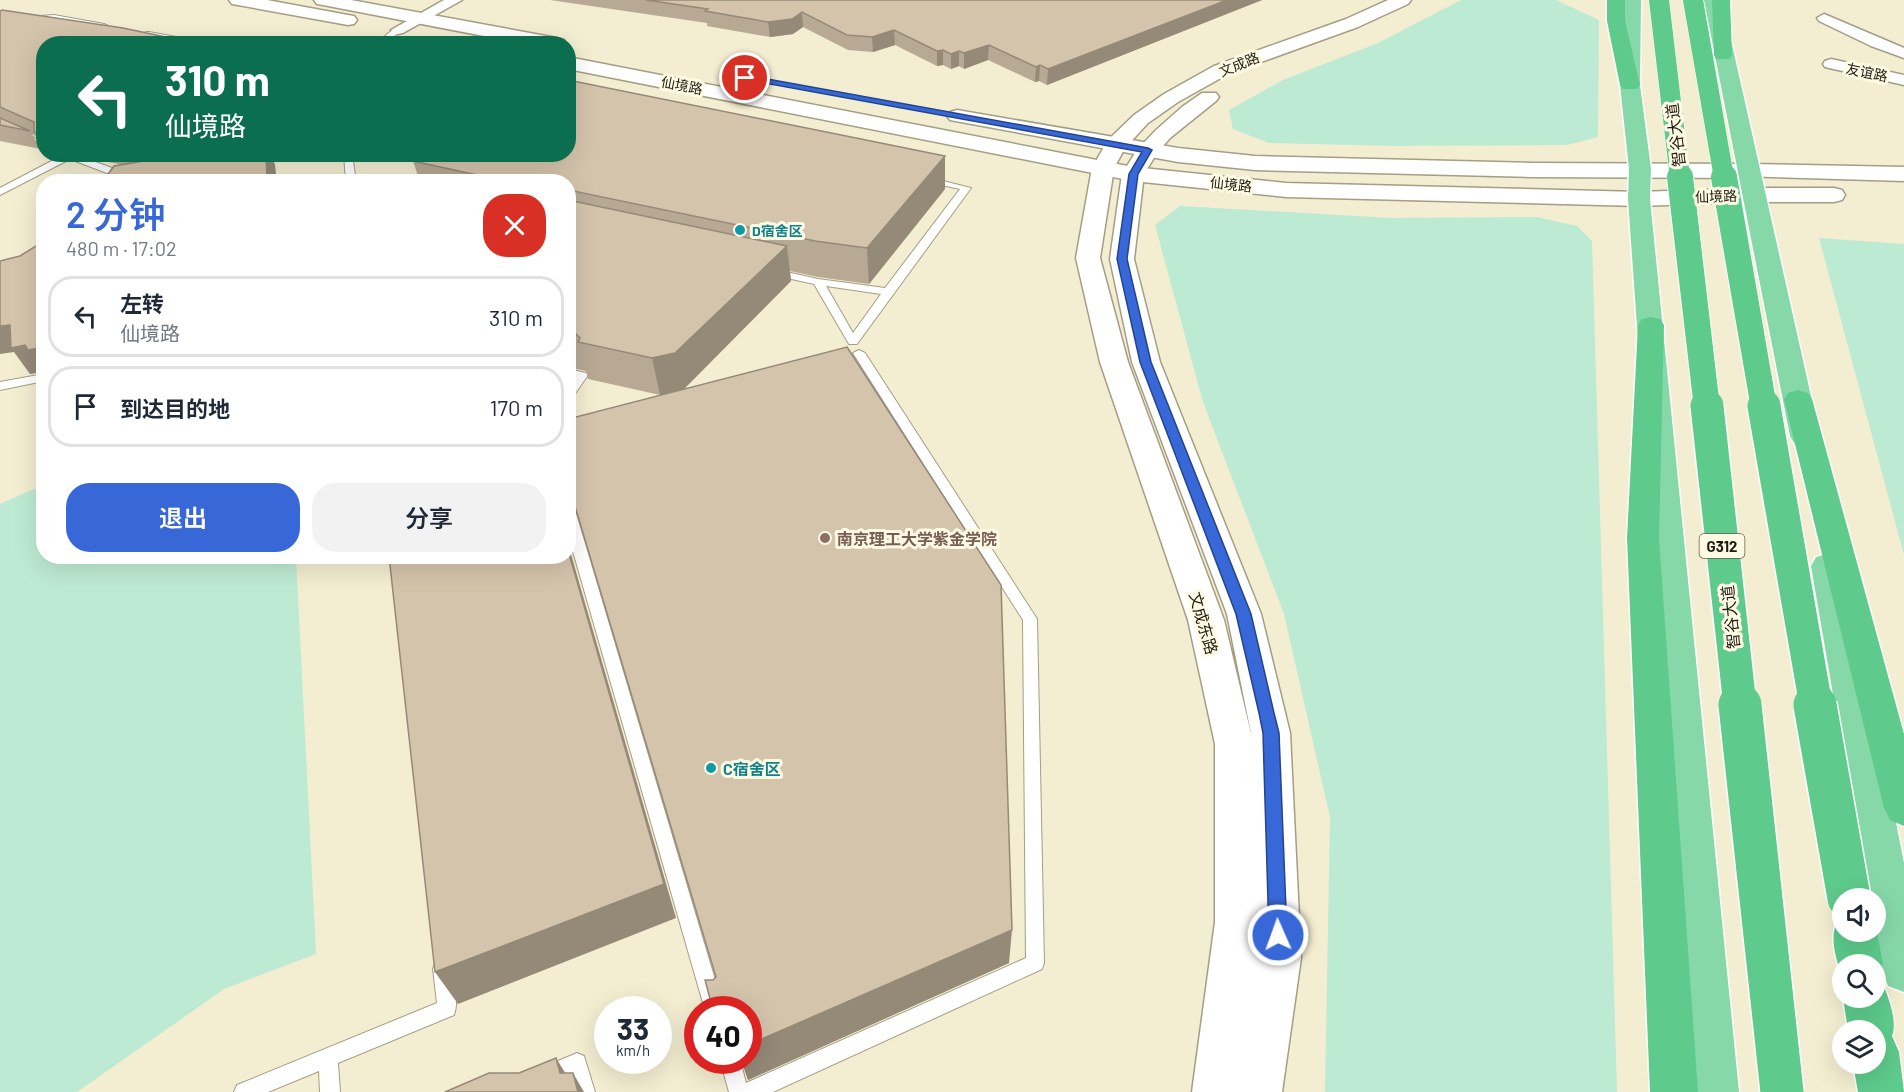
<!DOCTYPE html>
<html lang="zh">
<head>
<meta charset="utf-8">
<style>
  :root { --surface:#fff; --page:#f2f2f3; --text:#1f2937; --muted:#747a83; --line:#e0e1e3; --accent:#3868d8 }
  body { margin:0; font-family:Barlow,"Noto Sans SC",sans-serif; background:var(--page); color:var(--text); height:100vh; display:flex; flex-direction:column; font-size:22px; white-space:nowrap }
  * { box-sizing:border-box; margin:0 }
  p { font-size:20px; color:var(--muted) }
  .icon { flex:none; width:33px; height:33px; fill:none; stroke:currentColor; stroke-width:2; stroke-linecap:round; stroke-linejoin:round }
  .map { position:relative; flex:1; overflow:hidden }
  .side { position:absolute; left:36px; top:174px; width:540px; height:390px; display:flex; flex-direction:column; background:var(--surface); border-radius:24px; box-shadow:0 6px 24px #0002 }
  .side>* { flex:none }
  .banner { position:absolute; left:36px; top:36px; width:540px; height:126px; border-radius:24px; box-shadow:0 6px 24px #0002; background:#0b6e4f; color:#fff; overflow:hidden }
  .controls { position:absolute; left:1832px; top:888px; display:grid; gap:12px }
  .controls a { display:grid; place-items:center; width:54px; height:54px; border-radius:50%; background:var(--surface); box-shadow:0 6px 24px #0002; font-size:30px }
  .speed { position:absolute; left:594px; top:996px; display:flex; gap:12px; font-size:30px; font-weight:700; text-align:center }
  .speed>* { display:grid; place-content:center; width:78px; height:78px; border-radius:50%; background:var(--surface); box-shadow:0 6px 24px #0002; line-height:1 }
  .speed small { font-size:15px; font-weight:400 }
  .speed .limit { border:9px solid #d22; background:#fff; color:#111 }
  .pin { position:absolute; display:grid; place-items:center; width:51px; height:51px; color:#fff; margin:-26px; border:3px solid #fff; border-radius:50%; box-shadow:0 2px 6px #0007 }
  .me { position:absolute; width:66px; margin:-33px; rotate:358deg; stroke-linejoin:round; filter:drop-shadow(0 0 4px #0008) }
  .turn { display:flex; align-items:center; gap:21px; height:126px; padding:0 30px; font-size:27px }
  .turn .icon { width:78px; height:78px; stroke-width:2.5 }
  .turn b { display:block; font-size:42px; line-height:51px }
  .round { display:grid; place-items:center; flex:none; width:63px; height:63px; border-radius:24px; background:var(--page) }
  .headline { display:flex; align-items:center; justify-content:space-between; height:102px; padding:0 30px }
  h1 { font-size:36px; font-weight:600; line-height:45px; color:var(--accent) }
  .action { display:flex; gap:12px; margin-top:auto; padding:12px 30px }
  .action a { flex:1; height:69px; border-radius:24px; background:var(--accent); color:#fff; font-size:24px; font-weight:600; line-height:69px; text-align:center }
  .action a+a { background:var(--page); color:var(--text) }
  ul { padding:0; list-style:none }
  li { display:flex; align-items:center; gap:18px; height:81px; margin:0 12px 9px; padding:0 18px; border:3px solid var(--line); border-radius:24px }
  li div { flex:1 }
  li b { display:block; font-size:22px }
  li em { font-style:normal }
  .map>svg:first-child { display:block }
  .green { fill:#bdead2 }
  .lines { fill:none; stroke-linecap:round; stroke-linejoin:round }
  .service-casing { stroke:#a49e84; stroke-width:2 }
  .minor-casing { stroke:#a49e84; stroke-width:3 }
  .tertiary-casing { stroke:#a49e84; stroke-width:3 }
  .secondary-casing { stroke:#a49e84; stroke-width:3 }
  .primary-casing { stroke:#fff; stroke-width:3 }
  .trunk-casing { stroke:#fff; stroke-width:3 }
  .service { fill:#fff; fill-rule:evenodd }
  .minor { fill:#fff; fill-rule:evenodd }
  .tertiary { fill:#fff; fill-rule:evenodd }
  .secondary { fill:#fff; fill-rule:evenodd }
  .primary { fill:#86d8a9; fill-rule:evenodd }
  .trunk { fill:#5ecb8c; fill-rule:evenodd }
  .trunk-bridge-far3-casing { stroke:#fff; stroke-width:21; stroke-linecap:butt }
  .trunk-bridge-far2-casing { stroke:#fff; stroke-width:28; stroke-linecap:butt }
  .trunk-bridge-far1-casing { stroke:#fff; stroke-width:36; stroke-linecap:butt }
  .trunk-bridge-casing { stroke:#fff; stroke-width:46; stroke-linecap:butt }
  .trunk-bridge-far3 { stroke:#5ecb8c; stroke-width:20 }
  .trunk-bridge-far2 { stroke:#5ecb8c; stroke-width:26 }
  .trunk-bridge-far1 { stroke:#5ecb8c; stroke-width:33 }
  .trunk-bridge { stroke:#5ecb8c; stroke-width:43 }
  .wall { fill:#b7a994 }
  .shaded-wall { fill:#958978 }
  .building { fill:#d5c4ac; stroke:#958978; stroke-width:1.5 }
  .route { fill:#3868d8; stroke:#24448c; stroke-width:1.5 }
  .culture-dot { fill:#0f9aa8; stroke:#fffae3; stroke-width:2 }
  .education-dot { fill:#8d6e63; stroke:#fffae3; stroke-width:2 }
  .labels { text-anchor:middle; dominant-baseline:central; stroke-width:6; stroke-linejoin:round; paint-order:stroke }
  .far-street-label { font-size:14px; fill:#1f1c12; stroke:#fffae3 }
  .far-culture-label { font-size:14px; font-weight:bold; fill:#0d838f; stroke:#fffae3; text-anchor:start }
  .shield { fill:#fffae3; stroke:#625f51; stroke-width:1.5 }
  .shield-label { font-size:15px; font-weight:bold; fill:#1f1c12 }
  .street-label { font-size:16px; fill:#1f1c12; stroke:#fffae3 }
  .education-label { font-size:16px; font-weight:bold; fill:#785e54; stroke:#fffae3; text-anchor:start }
  .culture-label { font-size:16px; font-weight:bold; fill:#0d838f; stroke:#fffae3; text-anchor:start }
</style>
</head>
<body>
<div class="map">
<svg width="1904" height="1092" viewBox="0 0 1904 1092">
  <rect width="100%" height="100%" fill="#f3edd1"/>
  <g class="green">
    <path d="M1461,0H1556L1599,20L1598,137L1567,145L1394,146L1269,143L1233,129L1229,110L1283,80L1378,43Z"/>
    <path d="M1180,206L1391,218L1536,217L1577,226L1592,241L1617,1092H1325L1330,817L1284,614L1203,402L1155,225Z"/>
    <path d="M1819,238L1904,244V555Z"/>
    <path d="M43,485L44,556L296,557L316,954L224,989L77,1092H0V504Z"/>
  </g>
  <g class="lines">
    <defs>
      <g id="service">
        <path d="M54,15L104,24L108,26L104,28L54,19L0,23V19Z"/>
        <path d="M395,28L402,30L384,44H375Z"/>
        <path d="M149,32L203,42L206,44H188L146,36V32Z"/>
        <path d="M0,123L44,142V148L0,129Z"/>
        <path d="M65,154H73L132,175L120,178L70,159L0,195V188Z"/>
        <path d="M344,154H352L356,182H346Z"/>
        <path d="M907,172L971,188L857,344H849L814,284L769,274L768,272L773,269L818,279L885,288L960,189L904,177V173ZM826,286L881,294L853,333Z"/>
        <path d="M859,350L865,353L1037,619L1044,963L1042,969L773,1092H729L720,1060H740L746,1083L1026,958L1023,620L853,353Z"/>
        <path d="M568,369L586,373L588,375L572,398H568V386L575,377L568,376Z"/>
        <path d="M44,374V381L0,390V382Z"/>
        <path d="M568,506L575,510L724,1010H705L568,534Z"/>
        <path d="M442,960L449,963C454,976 459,1002 454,1015L338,1063L340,1092H320L319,1071L268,1092H234L237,1085L437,1003L433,969L435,963Z"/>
        <path d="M577,1053L584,1056L595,1092H575L571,1076L546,1086L539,1083L536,1076L539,1069Z"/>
      </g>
      <g id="minor">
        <path d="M444,0H462L403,33L398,34L391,30Z"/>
        <path d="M1824,14L1904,48V58L1871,46L1819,21L1817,18Z"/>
        <path d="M1831,59L1904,75V85L1825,67L1823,64L1825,61Z"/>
      </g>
      <g id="tertiary">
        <path d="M1388,0H1411L1408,4L1358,27L1228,74L1178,102L1148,123L1125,148L1114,168L1100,258L1128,362L1224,620L1252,738L1227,614L1132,362L1110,259L1122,174L1137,150L1156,130L1182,107L1202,93H1216L1219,97L1216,101L1170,138L1157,153L1144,174L1134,259L1160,362L1261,614L1290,733L1301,958L1282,1092H1192L1215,922V744L1188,620L1100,362L1076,258L1092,168L1108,140L1134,115L1164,94L1214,66L1346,19Z"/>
        <path d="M1748,164L1904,167V181L1740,176L1737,171L1740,166Z"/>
        <path d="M1755,188H1834L1842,190L1845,195L1842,200L1834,202H1755L1747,200L1744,195L1747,190Z"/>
      </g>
      <g id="secondary">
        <path d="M229,0H267L348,15L354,16L357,20L354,24L348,25L238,5L232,4Z"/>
        <path d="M314,0H351L557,38L564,40L566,44H525L323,5L317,4Z"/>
        <path d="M568,57L1133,167L1286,183L1639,192L1755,188L1763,190L1766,195L1763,200L1755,202L1639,206L1286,197L1133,181L568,69Z"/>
        <path d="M957,110L1178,148L1255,156L1532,163L1748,164L1756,166L1759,171L1756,176L1748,178L1532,177L1255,170L1178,162L950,120L947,116L950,112Z"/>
      </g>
      <g id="primary">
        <path d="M1623,0H1641L1640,85L1651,169L1650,199L1739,1092H1691L1628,199L1629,169L1620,85Z"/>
        <path d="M1704,0H1722L1820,436L1816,443L1805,446L1794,443L1790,436Z"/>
        <path d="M1828,554L1840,557L1845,566L1904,863V992L1888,986C1876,957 1875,929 1875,898H1868L1811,566L1816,557Z"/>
      </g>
      <g id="trunk">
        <path d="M1607,0H1625V21L1640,85L1637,89H1623L1620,85L1607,21Z"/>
        <path d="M1712,0H1730L1732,55L1730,59H1716L1714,55Z"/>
        <path d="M1651,317L1660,319L1664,325L1659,538L1698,1092H1650L1627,538L1638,325L1642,319Z"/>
        <path d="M1798,390L1808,393L1812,399L1904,734V826L1890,820L1884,808L1784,399L1788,393Z"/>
        <path d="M1842,916V932H1875V927L1877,932L1883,964L1876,979L1882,982C1888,996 1898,1021 1892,1036L1899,1052L1904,1092H1858L1853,1064H1875V1030H1848L1843,998H1875V964H1842V975C1835,958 1827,930 1842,916Z"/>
      </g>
    </defs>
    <use href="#service" class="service-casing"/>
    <use href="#minor" class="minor-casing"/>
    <use href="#tertiary" class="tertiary-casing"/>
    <use href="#secondary" class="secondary-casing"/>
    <use href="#primary" class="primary-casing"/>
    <use href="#trunk" class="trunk-casing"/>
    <use href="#service" class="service"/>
    <use href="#minor" class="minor"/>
    <use href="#tertiary" class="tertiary"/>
    <use href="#secondary" class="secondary"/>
    <use href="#primary" class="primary"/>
    <use href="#trunk" class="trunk"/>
    <defs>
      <g id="trunk-bridge-far3">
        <path d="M1659,0L1680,178"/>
        <path d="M1693,0L1724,178"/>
      </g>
      <g id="trunk-bridge-far2">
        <path d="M1680,177L1707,408"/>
        <path d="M1724,177L1764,408"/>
      </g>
      <g id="trunk-bridge-far1">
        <path d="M1707,406L1740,706"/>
        <path d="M1764,406L1816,706"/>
      </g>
      <g id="trunk-bridge">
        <path d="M1740,705L1782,1092"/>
        <path d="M1815,705L1849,898"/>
      </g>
    </defs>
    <use href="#trunk-bridge-far3" class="trunk-bridge-far3-casing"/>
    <use href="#trunk-bridge-far2" class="trunk-bridge-far2-casing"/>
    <use href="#trunk-bridge-far1" class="trunk-bridge-far1-casing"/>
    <use href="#trunk-bridge" class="trunk-bridge-casing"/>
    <use href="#trunk-bridge-far3" class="trunk-bridge-far3"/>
    <use href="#trunk-bridge-far2" class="trunk-bridge-far2"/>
    <use href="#trunk-bridge-far1" class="trunk-bridge-far1"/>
    <use href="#trunk-bridge" class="trunk-bridge"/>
  </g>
  <g class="wall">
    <path d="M550,0H1262L1047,85L1039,81L1035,82L988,60L964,69L959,66L951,69L943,65L937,66L895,45L873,52L848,50L803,27L793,34L770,37L707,26V23Z"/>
    <path d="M0,11L44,44V147L37,137L32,134L41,149L0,141Z"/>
    <path d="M81,154H271L275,165H124L92,159Z"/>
    <path d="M413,161L945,189L869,284L818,277L790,271L791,281L683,390L1009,963L748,1080V1060L713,980L716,977L576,509L568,504V419L660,395L588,379L586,371L568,367V182H420Z"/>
  </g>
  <g class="shaded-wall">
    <path d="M1227,0H1262L1047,85L1048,69Z"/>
    <path d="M802,12L803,27L793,34L770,37L768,22Z"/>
    <path d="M894,30L895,45L873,52L872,37Z"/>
    <path d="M989,45L988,60L964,69V53Z"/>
    <path d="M943,50V65L937,66V51Z"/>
    <path d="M959,51V66L951,69V54Z"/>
    <path d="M1040,65L1039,81L1035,82L1036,67Z"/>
    <path d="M135,154H190L142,168Z"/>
    <path d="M266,154H271L275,165L277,182H267Z"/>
    <path d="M945,156V189L869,284L867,248Z"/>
    <path d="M787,246L791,281L683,390L660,395L652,358Z"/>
    <path d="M10,325L44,347V372L30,374L14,352L0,354V326Z"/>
    <path d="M568,544L676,918L458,1004L435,972L568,550Z"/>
    <path d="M1012,930L1009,963L748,1080L741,1060H748V1045Z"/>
    <path d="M556,1058L569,1079L560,1073Z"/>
    <path d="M573,1073L584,1092H578Z"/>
  </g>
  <g class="building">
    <path d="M646,0H1227L1048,69L1040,65L1036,67L989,45L964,53L959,51L951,54L943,50L937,51L894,30L872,37L847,35L802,12L792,19L768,22L705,11L708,9Z"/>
    <path d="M2,10L123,28L199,44H44V133L34,132V122L0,107V11Z"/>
    <path d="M568,80L945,156L867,248L815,241L568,190V182H509L413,161L422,154H568Z"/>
    <path d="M0,118L30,131L0,125Z"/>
    <path d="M185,154H266L267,182H102L114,166Z"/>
    <path d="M568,200L787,246L675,353L652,358L578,342L580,338L576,334L568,332Z"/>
    <path d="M44,241V347L28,350L25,345L11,348L10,325L0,326V261L20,256Z"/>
    <path d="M847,347L1001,585L1012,930L748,1045V1010H713L705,980H713L716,977L568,483V419Z"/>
    <path d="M568,550L664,884L435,972L389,556H568Z"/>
    <path d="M556,1058L560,1073H573L578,1092H445L489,1073H519Z"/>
  </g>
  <path class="route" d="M745,75L1148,148L1152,150L1138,174L1127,259L1151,362L1251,614L1274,713L1279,733L1287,935L1285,941L1278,944L1272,941L1269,935L1263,733L1259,713L1236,614L1140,362L1117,259L1129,174L1142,152L743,79L741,78Z"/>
  <g class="culture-dot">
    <circle cx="740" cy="230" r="6"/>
    <circle cx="711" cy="768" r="6"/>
  </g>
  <circle class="education-dot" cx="825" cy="538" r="6"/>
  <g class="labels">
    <g class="far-street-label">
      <text transform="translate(1239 64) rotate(-22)">文成路</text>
      <text transform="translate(1867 72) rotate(12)">友谊路</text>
      <text transform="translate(682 85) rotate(11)">仙境路</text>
      <text transform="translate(1231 184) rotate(6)">仙境路</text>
      <text transform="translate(1716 196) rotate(-2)">仙境路</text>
    </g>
    <g class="far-culture-label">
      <text x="752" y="230">D宿舍区</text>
    </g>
    <rect class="shield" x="1699.5" y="534" width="45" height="24" rx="4.5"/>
    <g class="shield-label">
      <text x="1722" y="546">G312</text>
    </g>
    <g class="street-label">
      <text transform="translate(1675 135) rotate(-97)">智谷大道</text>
      <text transform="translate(1730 617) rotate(-96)">智谷大道</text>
      <text transform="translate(1204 623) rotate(74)">文成东路</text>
    </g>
    <g class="education-label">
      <text x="837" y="538">南京理工大学紫金学院</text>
    </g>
    <g class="culture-label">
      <text x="723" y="768">C宿舍区</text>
    </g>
  </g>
</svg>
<div class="controls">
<a><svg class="icon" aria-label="sound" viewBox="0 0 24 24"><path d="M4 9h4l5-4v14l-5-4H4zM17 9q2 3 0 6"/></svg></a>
<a><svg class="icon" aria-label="search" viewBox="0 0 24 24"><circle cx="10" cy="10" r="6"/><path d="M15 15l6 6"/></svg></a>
<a><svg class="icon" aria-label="layers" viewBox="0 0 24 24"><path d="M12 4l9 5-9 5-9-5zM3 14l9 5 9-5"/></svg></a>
</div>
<div class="speed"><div>33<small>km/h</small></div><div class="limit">40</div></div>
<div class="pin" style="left:745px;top:78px;background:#d93025"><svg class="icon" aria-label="arrive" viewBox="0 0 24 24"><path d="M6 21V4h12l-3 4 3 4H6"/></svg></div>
<svg class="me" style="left:1278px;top:935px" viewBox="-20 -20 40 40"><circle r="17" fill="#3868d8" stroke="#fff" stroke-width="3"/><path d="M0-11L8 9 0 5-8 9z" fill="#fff"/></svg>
<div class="banner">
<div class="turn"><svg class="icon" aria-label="left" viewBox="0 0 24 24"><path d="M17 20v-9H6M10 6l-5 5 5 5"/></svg><div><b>310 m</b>仙境路</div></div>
</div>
<section class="side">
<div class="headline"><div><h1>2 分钟</h1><p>480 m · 17:02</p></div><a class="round" style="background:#d93025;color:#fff"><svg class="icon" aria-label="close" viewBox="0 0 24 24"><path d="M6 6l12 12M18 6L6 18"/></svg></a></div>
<ul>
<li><svg class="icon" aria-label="left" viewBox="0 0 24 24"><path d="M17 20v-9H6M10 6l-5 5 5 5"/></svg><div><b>左转</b><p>仙境路</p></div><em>310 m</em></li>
<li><svg class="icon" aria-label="arrive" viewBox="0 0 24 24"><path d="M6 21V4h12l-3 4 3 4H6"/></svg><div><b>到达目的地</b></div><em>170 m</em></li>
</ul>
<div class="action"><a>退出</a><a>分享</a></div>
</section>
</div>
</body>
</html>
